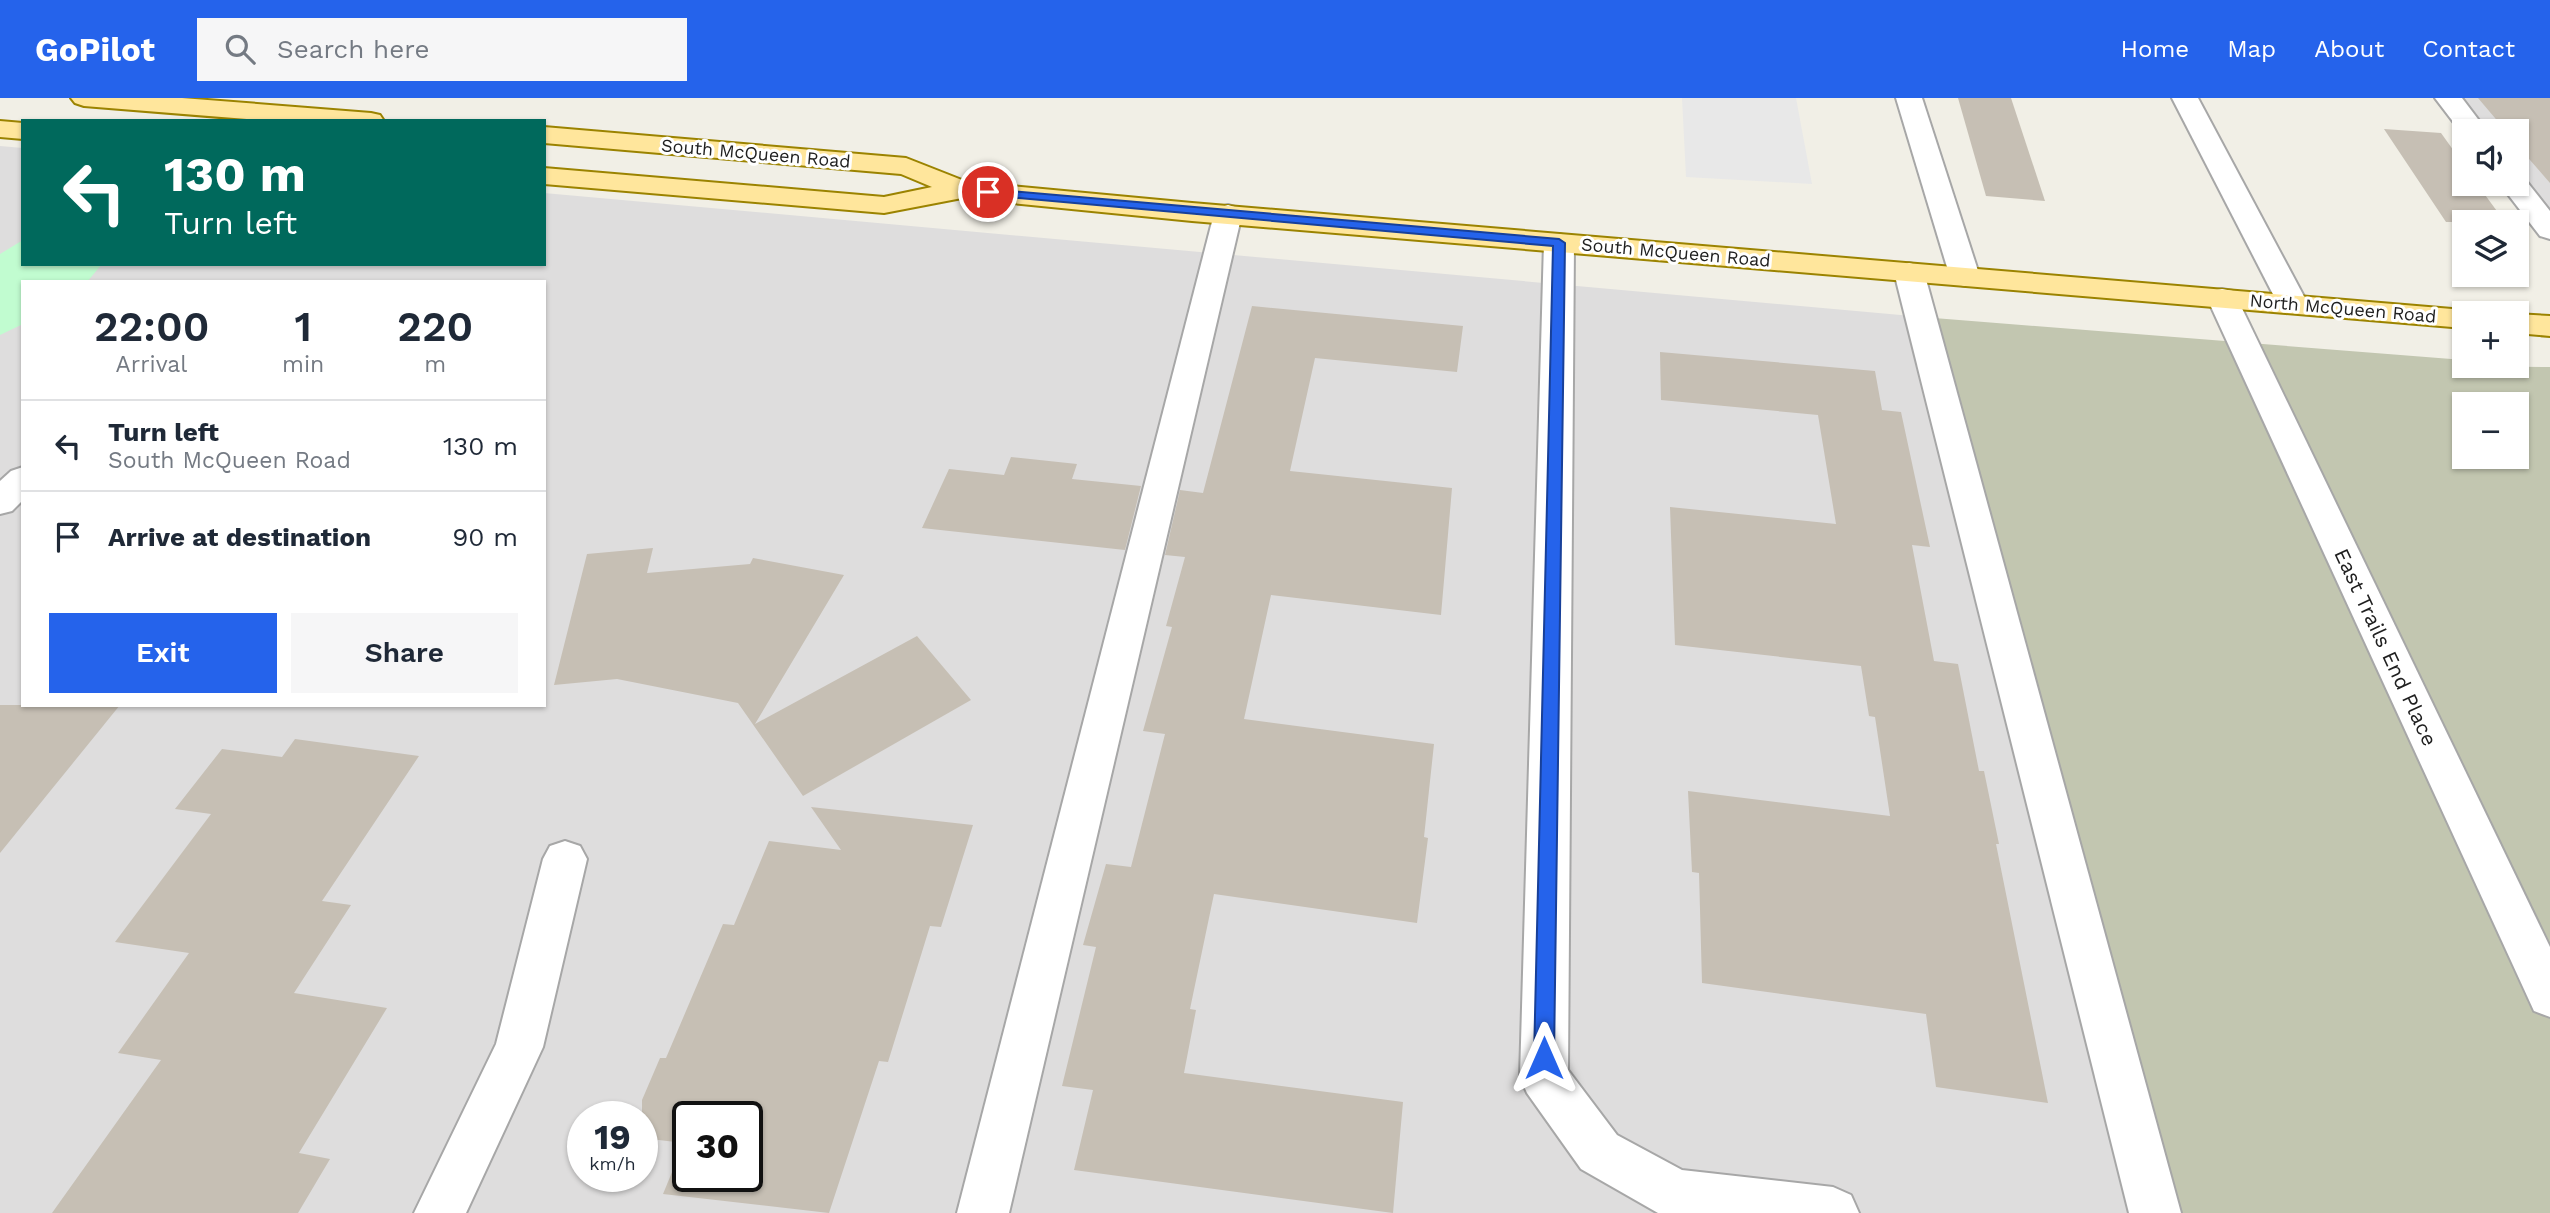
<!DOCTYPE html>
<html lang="en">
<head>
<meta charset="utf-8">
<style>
  :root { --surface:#fff; --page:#f6f6f7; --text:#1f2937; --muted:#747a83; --line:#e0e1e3; --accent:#2563eb }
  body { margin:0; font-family:"Work Sans",sans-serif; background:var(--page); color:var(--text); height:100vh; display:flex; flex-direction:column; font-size:26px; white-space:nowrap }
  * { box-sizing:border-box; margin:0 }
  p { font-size:23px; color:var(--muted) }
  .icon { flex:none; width:38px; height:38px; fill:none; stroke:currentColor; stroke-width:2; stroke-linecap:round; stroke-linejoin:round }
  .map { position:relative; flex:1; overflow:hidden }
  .panel { position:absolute; left:21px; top:182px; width:525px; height:427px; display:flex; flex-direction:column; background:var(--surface); border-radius:0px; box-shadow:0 2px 5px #0004 }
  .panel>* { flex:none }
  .guide { position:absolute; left:21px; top:21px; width:525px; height:147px; border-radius:0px; box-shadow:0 2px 5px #0004; background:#00695c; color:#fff; overflow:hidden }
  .fabs { position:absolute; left:2452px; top:21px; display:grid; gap:14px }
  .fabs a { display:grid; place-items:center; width:77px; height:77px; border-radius:0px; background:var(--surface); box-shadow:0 2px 5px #0004; font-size:35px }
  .speed { position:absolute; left:567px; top:1003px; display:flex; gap:14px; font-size:35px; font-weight:700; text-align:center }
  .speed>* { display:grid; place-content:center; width:91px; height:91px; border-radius:50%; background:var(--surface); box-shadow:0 2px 5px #0004; line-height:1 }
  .speed small { font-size:18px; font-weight:400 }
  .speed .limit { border:4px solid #111; border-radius:10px; background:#fff; color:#111 }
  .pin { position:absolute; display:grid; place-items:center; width:60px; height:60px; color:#fff; margin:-30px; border:4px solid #fff; border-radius:50%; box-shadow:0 2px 7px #0007 }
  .me { position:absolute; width:77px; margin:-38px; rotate:0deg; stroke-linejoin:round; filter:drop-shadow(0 0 5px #0008) }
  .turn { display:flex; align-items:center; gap:24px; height:147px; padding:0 28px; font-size:32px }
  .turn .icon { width:91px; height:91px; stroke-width:2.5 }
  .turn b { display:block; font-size:49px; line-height:60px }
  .eta { display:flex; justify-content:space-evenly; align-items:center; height:119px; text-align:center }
  .eta b { font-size:42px; font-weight:600; line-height:49px }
  .action { display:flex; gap:14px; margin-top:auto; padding:14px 28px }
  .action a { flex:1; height:80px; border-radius:0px; background:var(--accent); color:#fff; font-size:28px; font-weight:600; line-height:80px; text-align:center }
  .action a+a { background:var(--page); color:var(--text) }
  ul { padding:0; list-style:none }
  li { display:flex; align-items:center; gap:21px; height:91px; padding:0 28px; border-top:2px solid var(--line) }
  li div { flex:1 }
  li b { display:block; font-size:26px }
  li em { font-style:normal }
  header { display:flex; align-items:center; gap:42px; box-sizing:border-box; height:98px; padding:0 35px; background:var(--accent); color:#fff }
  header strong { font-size:33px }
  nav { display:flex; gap:38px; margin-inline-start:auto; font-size:24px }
  .search { width:490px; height:63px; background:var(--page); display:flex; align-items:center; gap:18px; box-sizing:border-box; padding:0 24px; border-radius:0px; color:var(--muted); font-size:26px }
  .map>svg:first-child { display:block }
  .residential { fill:#dedddd; fill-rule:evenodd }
  .construction { fill:#c2c6b0; fill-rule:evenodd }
  .park { fill:#c1fcd0 }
  .parking { fill:#e8e8e8 }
  .building { fill:#c6bfb4; fill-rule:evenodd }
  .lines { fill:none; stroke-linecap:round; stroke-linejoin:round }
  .minor-casing { stroke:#a7a7a7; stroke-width:4 }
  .major-casing { stroke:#9b8300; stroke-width:4 }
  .minor { fill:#fff; fill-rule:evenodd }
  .major { fill:#ffe69c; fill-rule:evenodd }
  .route { fill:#2563eb; stroke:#184099; stroke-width:2 }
  .labels { text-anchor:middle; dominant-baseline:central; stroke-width:6; stroke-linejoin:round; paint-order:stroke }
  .far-street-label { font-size:18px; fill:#202020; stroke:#fff }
  .street-label { font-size:21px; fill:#202020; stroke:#fff }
</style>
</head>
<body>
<header>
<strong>GoPilot</strong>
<div class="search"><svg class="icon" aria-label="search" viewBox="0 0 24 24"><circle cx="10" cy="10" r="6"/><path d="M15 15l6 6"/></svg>Search here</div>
<nav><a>Home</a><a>Map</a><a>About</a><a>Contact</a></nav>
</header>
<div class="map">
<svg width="2550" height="1115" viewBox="0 0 2550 1115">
  <rect width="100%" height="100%" fill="#f1efe6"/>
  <g class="residential">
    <path d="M2460,0H2550V117L2517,74L2516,33H2485Z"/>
    <path d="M0,48L23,50V166H544V95L1934,220L2181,1115H0ZM23,184H544V607H23ZM583,1018H642V1078H583ZM688,1018H747V1078H688Z"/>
  </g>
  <path class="construction" d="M1934,220L2464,262V268L2550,269V1115H2181ZM2464,306H2516V359H2464Z"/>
  <path class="park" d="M23,142V166H102L87,184H23V226L0,237V156Z"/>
  <path class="parking" d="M1682,0H1796L1812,86L1686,79Z"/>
  <g class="building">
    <path d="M1958,0H2011L2045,103L1986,98Z"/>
    <path d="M2478,0H2550V85L2516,46V33H2506Z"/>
    <path d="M2384,31L2441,35L2464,67V86H2477L2505,124H2446Z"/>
    <path d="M1252,208L1463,228L1457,274L1315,260L1290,373L1452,390L1441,517L1271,497L1244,621L1434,646L1424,739L1428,740L1417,825L1214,796L1190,911L1196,912L1184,975L1403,1004L1393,1115L1074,1072L1093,992L1062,988L1096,849L1083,847L1106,766L1131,769L1165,636L1143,633L1172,529L1166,528L1185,459L1165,457L1180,392L1203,395Z"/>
    <path d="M1660,254L1875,273L1882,312L1901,314L1930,449L1912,447L1934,563L1958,566L1979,673H1984L1999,746H1996L2048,1005L1936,989L1926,916L1702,885L1699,775L1692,774L1688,693L1890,718L1875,619L1869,618L1861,568L1675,547L1670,409L1836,426L1818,317L1661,302Z"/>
    <path d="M1011,359L1077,366L1072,381L1141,388L1125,452L922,430L949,371L1004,377Z"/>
    <path d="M653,450L647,475L750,466L753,460L844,477L755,626L917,538L971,602L803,698L738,605L617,581L554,587L587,456Z"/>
    <path d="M0,607H120L0,755Z"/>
    <path d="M295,641L419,658L322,803L351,807L294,895L387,910L299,1055L330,1061L298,1115H52L161,962L118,955L189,855L115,844L211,716L175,711L222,651L282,659Z"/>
    <path d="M811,709L973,727L941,829L930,828L888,964L879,963L829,1115L663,1096L684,1045L642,1040V1002L660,960H666L723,826L734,827L769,743L841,752ZM688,1018H747V1078H688Z"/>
  </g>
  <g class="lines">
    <defs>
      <g id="minor">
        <path d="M1896,0H1922L1980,179L1976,185L1965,188L1954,185L1950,179Z"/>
        <path d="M2172,0H2198L2308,206L2304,213L2293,215L2282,213L2278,206Z"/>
        <path d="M2435,0H2462L2487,33H2464V38Z"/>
        <path d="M2516,78L2524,80L2550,113V141L2540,138L2500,86H2516Z"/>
        <path d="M1228,107L1238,110L1242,116L1009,1115H957L1214,116L1218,110Z"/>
        <path d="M1559,136L1569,139L1574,145L1568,972L1617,1037L1682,1072L1833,1089L1851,1097L1859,1115H1658L1581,1071L1527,995L1520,979L1544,145L1549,139Z"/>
        <path d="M1909,165L1920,168L1924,174L2181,1115H2129L1894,174L1898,168Z"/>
        <path d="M2222,191L2233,193L2237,200L2550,849V919L2534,913L2207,200L2211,193Z"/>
        <path d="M23,369V402L12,413L0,416V383L11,373Z"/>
        <path d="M565,743L580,748L587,761L543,949L466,1115H414L496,946L543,761L550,748Z"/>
      </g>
      <g id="major">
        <path d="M71,0H182L371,15L380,17L384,23H270L84,8L75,5Z"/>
        <path d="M0,23L23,25V41L0,39Z"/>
        <path d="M544,29L906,60L967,84L1192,105L2464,212L2476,215H2464V230L1192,123L962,100L884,115L544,86V70L884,99L932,89L901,76L544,45Z"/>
        <path d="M2516,216L2550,218V238L2516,235Z"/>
      </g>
    </defs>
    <use href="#minor" class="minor-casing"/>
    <use href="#major" class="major-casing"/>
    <use href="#minor" class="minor"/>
    <use href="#major" class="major"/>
  </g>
  <path class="route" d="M988,91L1559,141L1565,145L1554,960L1551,967L1544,970L1537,967L1534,960L1553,148L984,97L982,94Z"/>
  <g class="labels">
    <g class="far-street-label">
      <text transform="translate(756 55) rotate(5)">South McQueen Road</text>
      <text transform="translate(1676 154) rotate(5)">South McQueen Road</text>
      <text transform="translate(2343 210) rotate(5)">North McQueen Road</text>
    </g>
    <g class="street-label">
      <text transform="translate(2386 549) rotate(65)">East Trails End Place</text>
    </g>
  </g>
</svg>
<div class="fabs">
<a><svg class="icon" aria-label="sound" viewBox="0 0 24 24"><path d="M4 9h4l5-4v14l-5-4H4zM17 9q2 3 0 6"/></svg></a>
<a><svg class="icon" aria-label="layers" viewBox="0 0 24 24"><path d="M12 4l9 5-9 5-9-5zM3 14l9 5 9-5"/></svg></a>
<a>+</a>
<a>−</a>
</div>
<div class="speed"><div>19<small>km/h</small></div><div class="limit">30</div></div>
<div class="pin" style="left:988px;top:94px;background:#d93025"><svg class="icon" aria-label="arrive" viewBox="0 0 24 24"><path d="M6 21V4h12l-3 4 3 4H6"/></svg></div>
<svg class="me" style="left:1544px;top:960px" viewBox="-20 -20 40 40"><path d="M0-17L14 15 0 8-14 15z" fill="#2563eb" stroke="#fff" stroke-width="4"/></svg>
<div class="guide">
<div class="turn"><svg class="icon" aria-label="left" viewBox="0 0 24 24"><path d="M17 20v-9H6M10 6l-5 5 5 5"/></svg><div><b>130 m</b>Turn left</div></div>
</div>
<section class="panel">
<div class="eta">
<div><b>22:00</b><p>Arrival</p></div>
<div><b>1</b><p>min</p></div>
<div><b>220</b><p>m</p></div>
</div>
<ul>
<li><svg class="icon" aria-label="left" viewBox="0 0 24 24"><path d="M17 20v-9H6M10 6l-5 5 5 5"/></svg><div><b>Turn left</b><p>South McQueen Road</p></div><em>130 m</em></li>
<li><svg class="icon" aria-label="arrive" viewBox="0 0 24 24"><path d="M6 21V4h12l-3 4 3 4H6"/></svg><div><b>Arrive at destination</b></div><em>90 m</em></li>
</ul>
<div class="action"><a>Exit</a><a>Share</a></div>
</section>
</div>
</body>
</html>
